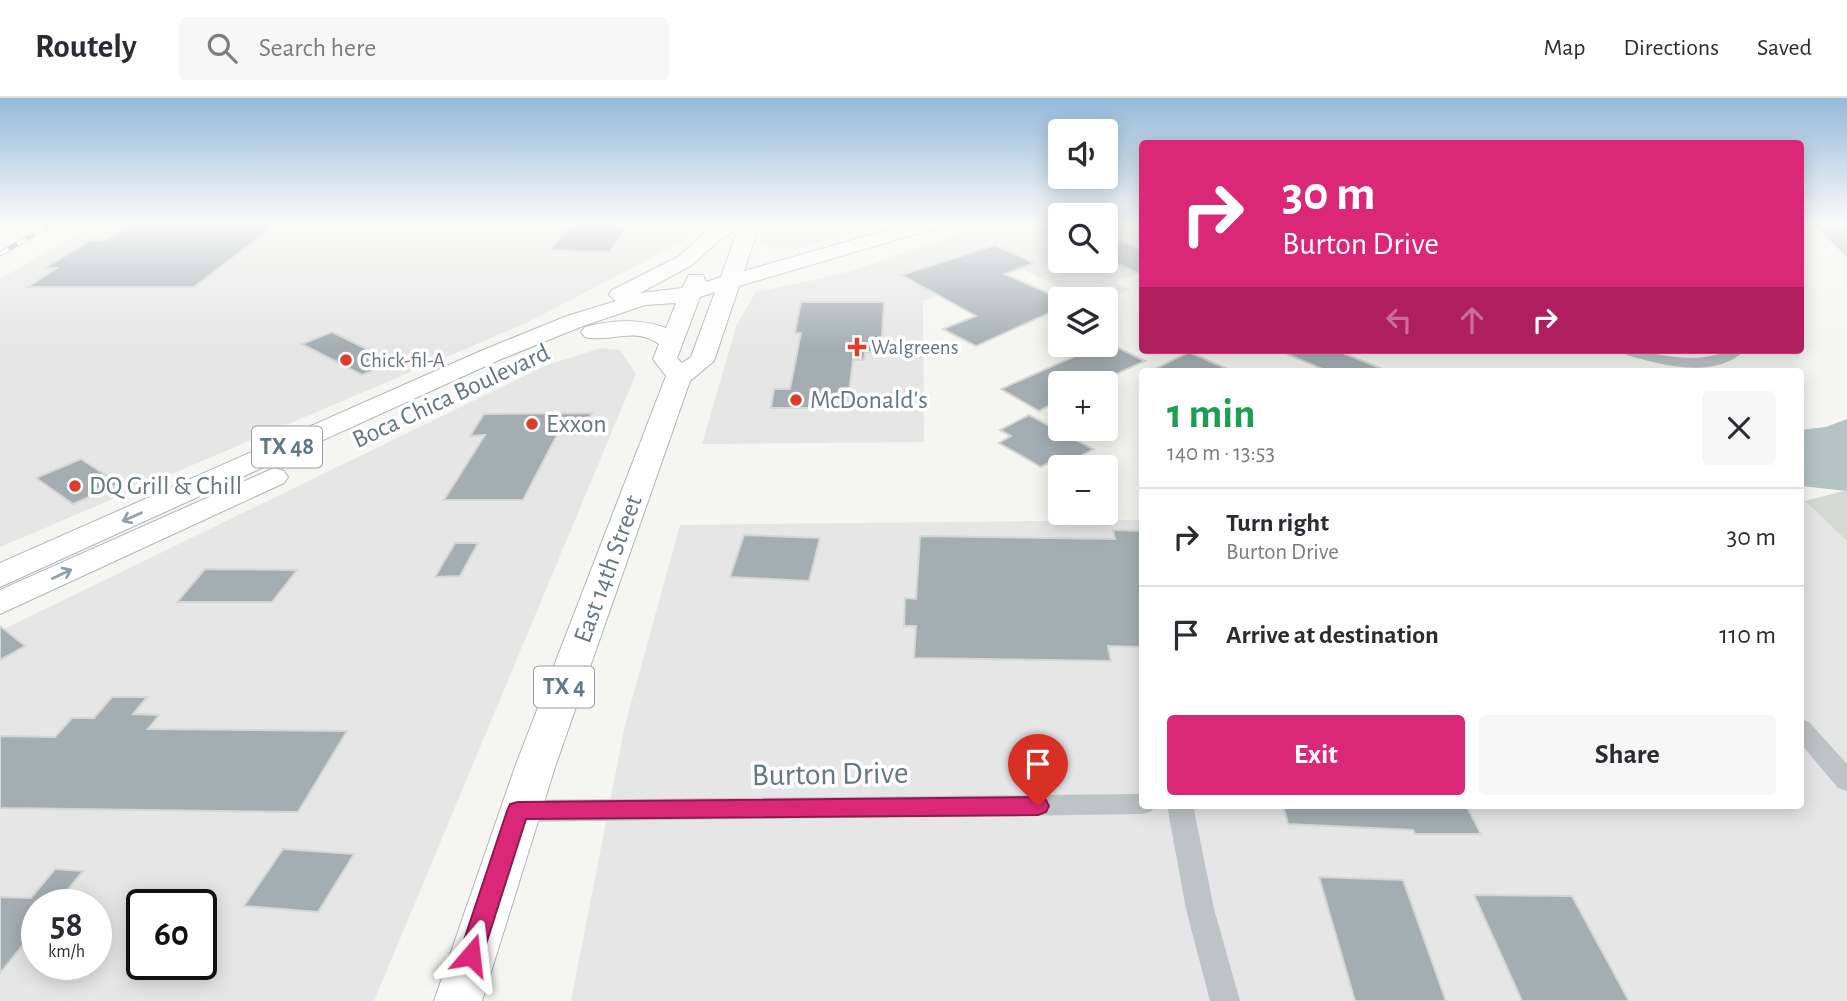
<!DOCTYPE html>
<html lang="en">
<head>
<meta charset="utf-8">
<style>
  :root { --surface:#fff; --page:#f7f7f7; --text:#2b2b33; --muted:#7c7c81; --line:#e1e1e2; --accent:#db2777 }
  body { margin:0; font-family:"Alegreya Sans",sans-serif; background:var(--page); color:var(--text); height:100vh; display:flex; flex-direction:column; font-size:26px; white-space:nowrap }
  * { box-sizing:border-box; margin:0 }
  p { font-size:23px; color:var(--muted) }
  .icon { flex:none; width:38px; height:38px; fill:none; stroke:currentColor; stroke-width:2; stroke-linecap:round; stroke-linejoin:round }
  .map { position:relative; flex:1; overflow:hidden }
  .sheet { position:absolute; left:1139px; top:270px; width:665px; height:441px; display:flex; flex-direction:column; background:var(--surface); border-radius:7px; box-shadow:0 4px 18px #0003 }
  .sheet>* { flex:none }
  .hud { position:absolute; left:1139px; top:42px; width:665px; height:214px; border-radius:7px; box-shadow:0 4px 18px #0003; background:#db2777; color:#fff; overflow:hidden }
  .tools { position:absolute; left:1048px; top:21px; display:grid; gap:14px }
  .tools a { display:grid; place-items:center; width:70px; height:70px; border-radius:7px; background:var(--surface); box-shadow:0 4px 18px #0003; font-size:35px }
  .speed { position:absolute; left:21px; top:791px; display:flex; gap:14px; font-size:35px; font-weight:700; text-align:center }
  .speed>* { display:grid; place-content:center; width:91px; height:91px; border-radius:50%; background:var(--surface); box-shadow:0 4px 18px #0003; line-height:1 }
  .speed small { font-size:18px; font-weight:400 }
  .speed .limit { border:4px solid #111; border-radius:10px; background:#fff; color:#111 }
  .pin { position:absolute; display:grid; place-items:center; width:60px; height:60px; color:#fff; margin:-72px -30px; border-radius:50% 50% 50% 0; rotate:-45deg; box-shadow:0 0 7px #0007 }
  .pin .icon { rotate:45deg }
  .me { position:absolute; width:77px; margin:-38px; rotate:17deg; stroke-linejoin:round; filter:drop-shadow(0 0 5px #0008) }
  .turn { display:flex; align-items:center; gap:24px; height:147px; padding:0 28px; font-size:32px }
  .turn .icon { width:91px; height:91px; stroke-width:2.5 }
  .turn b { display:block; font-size:49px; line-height:60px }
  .lanes { display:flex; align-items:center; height:66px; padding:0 28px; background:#0003; justify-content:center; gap:35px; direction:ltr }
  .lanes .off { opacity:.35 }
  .round { display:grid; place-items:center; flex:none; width:74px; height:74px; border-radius:7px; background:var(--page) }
  .headline { display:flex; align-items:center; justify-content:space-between; height:119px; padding:0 28px }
  h1 { font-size:42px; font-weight:700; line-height:52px; color:#1e9e55 }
  .action { display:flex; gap:14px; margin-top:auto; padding:14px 28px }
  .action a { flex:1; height:80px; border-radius:7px; background:var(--accent); color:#fff; font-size:28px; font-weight:700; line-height:80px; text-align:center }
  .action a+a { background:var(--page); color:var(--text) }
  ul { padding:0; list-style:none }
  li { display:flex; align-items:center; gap:21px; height:98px; padding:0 28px; border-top:2px solid var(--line) }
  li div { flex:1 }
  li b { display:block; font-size:26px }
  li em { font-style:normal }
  header { display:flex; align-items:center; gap:42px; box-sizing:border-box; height:98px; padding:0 35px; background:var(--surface); border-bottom:2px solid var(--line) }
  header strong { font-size:33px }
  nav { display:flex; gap:38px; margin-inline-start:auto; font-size:24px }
  .search { width:490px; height:63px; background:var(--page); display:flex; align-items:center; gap:18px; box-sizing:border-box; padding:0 24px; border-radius:7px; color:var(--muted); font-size:26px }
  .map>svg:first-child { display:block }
  .built { fill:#e5e6e5; fill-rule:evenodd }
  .green { fill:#d5dad0 }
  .water { fill:#b5c3c5 }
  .building { fill:#a4aeb2; stroke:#d6d6d4; stroke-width:2 }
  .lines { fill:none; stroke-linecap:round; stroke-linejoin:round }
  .primary-casing { stroke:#afb5b8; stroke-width:2 }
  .street { fill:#bec3c5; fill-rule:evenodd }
  .primary { fill:#fff; fill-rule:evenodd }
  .rail-casing { stroke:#9da5a9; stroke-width:5 }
  .rail { stroke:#fff; stroke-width:3.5; stroke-dasharray:10; stroke-linecap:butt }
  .oneway { stroke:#92a0a8 }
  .route { fill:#db2777; stroke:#8e194d; stroke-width:2 }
  .poi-dot { fill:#df3d27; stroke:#fff; stroke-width:2.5 }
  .labels { text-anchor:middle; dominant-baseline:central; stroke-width:7; stroke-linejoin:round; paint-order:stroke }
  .far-poi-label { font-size:21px; fill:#647882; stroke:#fff; text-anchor:start }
  .shield { fill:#fff; stroke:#92a0a8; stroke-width:2 }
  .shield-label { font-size:24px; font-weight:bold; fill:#647882 }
  .street-label { font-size:26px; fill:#647882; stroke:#fff }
  .poi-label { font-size:26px; fill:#647882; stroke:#fff; text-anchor:start }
  .near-street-label { font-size:32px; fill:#647882; stroke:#fff }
</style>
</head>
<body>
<header>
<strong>Routely</strong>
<div class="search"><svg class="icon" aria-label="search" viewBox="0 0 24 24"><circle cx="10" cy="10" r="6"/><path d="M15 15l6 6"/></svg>Search here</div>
<nav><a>Map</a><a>Directions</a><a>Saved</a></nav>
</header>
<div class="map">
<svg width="1847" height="903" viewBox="0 0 1847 903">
  <rect width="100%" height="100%" fill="#f5f5f1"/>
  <g class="built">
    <path d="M96,124H699L690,140L526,225L0,449V181Z"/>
    <path d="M766,124H892L796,151L773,150L760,143Z"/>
    <path d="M995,124H1060V163H1106V124H1143V148L1132,153L1143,174L1115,184L1130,192L1106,202L1084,201L1022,171L923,203L924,344L702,346L737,226L756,194L845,175Z"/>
    <path d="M601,250L620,252L636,276L374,903H0V533L547,267ZM37,807H96V866H37ZM142,807H201V866H142Z"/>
    <path d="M1801,403H1805L1847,443V903H571L625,627L680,427L1143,422V707H1801Z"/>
  </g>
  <path class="green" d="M1847,392V443L1805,403Z"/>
  <g class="water">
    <path d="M1811,124H1847V159Z"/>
    <path d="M1847,321V393L1801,388V332L1826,329Z"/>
  </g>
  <g class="building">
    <path d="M135,124H279L194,189H28L57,170H45L91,142H106Z"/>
    <path d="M583,124H620L615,129L627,130L609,154L550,152L570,129H578Z"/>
    <path d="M1116,141L1143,152V177L1106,161V145Z"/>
    <path d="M995,147L1034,165L1004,176L1062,201L1060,210L976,248L943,231L976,218L902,177Z"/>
    <path d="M801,204H884L881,254H865L864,262H853L847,310H771L774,291H790L801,235H795Z"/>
    <path d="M332,234L393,264L362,277L302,246Z"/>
    <path d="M1106,244L1145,263L1096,285H1060V302L1039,313L1001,291L1100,247H1106Z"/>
    <path d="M1278,252H1335L1385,272L1327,273Z"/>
    <path d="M1189,254L1232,273H1151Z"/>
    <path d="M592,315L581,337H557L523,402H444L485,337L470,338L484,316Z"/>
    <path d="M1029,317L1093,351L1062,369L1052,363L1041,369L999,345L1011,338L1000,332Z"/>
    <path d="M81,361L119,386L73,406L36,380Z"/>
    <path d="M1113,432L1143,433V549L1108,548L1111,563L914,560L916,528H904L905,500L916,501L920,438L1115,441Z"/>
    <path d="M744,437L820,440L809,483L730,479Z"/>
    <path d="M455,445H478L460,478L435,479Z"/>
    <path d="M205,471L297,472L272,504H177Z"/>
    <path d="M0,528L25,548L0,562Z"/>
    <path d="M112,599H147L133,616L159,617L148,631L347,633L298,714L0,710V638L55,639L72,620H94Z"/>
    <path d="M1283,707H1466L1481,736H1415L1413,732L1288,726Z"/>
    <path d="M283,751L354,756L318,814L244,808Z"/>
    <path d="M55,771L83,773L55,807H37V830L0,875V799L31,800Z"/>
    <path d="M1319,779L1403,782L1446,903H1355Z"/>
    <path d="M1474,797L1572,798L1629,903H1522Z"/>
  </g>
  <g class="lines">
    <defs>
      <g id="primary">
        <path d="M723,124H746L756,137L744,173L916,124H945L943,128L739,188L714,263L690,283L555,669L482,903H434L515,669L666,278L653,261L659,246C635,228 610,245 585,239L581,234L585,229C612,222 639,220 666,230L676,205L645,207L583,228L499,262L0,489V465L483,252L567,218L616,203L609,197L612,192L678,159L709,131ZM733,134L736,137L721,179L706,184L703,177H689L682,190L640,195L692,167L723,139ZM715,194L691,259L682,265L677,260L700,199Z"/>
        <path d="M274,370L284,373L288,379L284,385L0,516V492Z"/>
      </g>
    </defs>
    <use href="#primary" class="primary-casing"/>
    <g class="street">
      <path d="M1619,252C1645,252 1670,261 1696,260C1714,259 1728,252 1745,252C1715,283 1656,266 1621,255Z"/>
      <path d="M1801,621L1809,624L1847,666V693L1838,690L1801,646Z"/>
      <path d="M1143,696V707H1155L1152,713L1143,716L518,724L509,720L505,713L509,706L518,702Z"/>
      <path d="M1167,707H1193L1214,811L1240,903H1210L1186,811Z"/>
    </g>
    <use href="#primary" class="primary"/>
    <defs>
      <path id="rail" d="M0,156L55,124"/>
    </defs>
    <use href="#rail" class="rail-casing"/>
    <use href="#rail" class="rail"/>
  </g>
  <defs><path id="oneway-shaft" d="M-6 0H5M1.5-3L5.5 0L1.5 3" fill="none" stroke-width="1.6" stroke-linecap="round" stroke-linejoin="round" transform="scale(1.75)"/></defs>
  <g class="oneway">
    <use href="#oneway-shaft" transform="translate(132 419) rotate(156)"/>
    <use href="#oneway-shaft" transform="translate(62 476) rotate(-25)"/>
  </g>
  <linearGradient id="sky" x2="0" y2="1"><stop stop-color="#93bada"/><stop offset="0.5" stop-color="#fafaf9"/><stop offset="1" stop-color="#fafaf9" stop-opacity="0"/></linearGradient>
  <rect width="1847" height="250" fill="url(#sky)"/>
  <path class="route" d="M1038,699L1046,702L1049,708L1046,714L1038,717L526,721L480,865L471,869L463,865L459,857L507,713L510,706L518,704Z"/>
  <g class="poi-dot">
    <path d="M853.5 238.5h7v7h7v7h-7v7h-7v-7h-7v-7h7z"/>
    <circle cx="346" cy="262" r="7"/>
    <circle cx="796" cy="302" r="7"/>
    <circle cx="532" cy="326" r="7"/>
    <circle cx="75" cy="388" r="7"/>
  </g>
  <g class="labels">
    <g class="far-poi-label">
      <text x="871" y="249">Walgreens</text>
      <text x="360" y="262">Chick-fil-A</text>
    </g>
    <g class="shield">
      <rect x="252" y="328.5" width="70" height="41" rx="5"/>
      <rect x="534" y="568.5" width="60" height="41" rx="5"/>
    </g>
    <g class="shield-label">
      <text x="287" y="349">TX 48</text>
      <text x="564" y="589">TX 4</text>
    </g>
    <g class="street-label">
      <text transform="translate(451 298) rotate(-25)">Boca Chica Boulevard</text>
      <text transform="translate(608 471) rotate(-70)">East 14th Street</text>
    </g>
    <g class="poi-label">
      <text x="810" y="302">McDonald's</text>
      <text x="546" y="326">Exxon</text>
      <text x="89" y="388">DQ Grill &amp; Chill</text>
    </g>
    <g class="near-street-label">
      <text transform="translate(830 676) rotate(-1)">Burton Drive</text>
    </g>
  </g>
</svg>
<div class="tools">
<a><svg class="icon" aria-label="sound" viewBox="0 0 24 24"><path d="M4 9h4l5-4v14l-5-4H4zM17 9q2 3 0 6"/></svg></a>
<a><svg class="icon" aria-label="search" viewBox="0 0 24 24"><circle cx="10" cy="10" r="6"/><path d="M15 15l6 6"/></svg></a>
<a><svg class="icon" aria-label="layers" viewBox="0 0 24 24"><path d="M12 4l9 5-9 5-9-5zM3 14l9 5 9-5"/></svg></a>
<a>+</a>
<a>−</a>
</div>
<div class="speed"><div>58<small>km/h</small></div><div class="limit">60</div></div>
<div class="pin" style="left:1038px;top:708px;background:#d93025"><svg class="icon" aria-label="arrive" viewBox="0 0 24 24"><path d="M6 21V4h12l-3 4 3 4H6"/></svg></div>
<svg class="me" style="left:471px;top:857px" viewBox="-20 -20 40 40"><path d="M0-17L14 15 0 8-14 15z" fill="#db2777" stroke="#fff" stroke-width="4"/></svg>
<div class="hud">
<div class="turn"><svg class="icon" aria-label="right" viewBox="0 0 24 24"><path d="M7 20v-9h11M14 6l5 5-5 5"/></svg><div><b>30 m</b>Burton Drive</div></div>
<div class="lanes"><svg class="icon off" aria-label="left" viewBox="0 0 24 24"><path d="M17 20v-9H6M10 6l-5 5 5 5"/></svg><svg class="icon off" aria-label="ahead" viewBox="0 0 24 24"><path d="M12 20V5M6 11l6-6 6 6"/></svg><svg class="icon" aria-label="right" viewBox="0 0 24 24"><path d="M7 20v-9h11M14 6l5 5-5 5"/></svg></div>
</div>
<section class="sheet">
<div class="headline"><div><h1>1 min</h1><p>140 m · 13:53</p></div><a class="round"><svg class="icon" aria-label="close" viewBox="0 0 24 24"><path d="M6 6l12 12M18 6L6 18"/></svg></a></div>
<ul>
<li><svg class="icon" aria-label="right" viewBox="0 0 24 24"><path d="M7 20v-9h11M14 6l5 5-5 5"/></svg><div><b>Turn right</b><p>Burton Drive</p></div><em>30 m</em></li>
<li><svg class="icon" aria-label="arrive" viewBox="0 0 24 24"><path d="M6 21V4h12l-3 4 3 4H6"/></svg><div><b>Arrive at destination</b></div><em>110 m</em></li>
</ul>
<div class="action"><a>Exit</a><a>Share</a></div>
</section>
</div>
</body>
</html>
